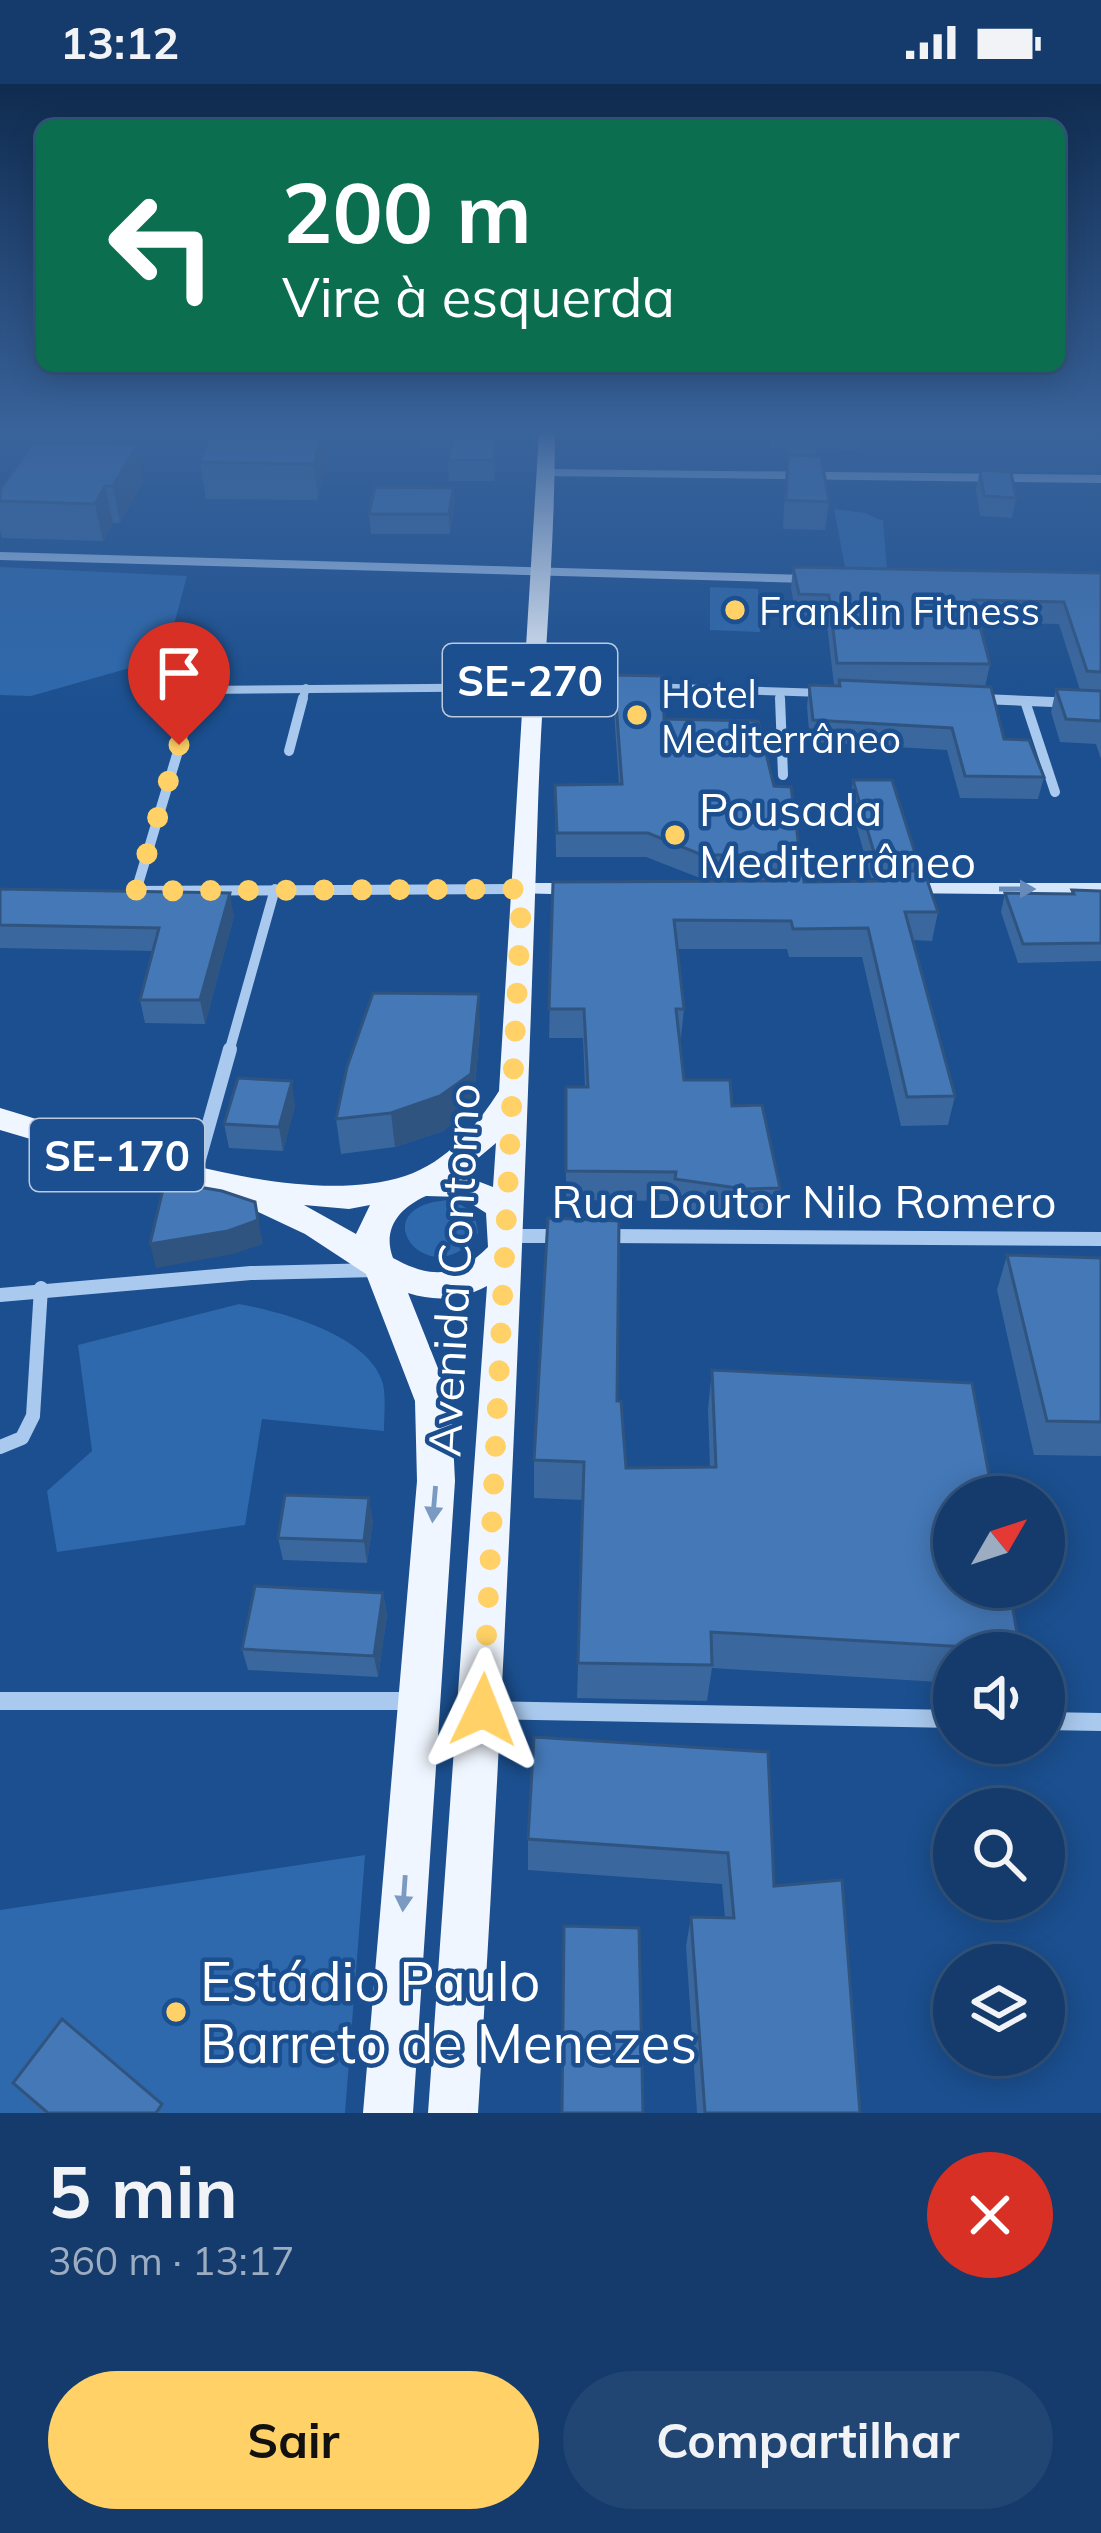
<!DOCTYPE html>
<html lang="pt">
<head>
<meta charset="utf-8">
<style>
  :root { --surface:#143b6b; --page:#214673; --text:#f1f3f6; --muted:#9dadc1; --line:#33557e; --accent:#ffd166 }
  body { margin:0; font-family:Mulish,sans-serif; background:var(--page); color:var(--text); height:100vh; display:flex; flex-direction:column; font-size:45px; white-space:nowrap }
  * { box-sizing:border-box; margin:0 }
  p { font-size:39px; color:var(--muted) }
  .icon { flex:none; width:66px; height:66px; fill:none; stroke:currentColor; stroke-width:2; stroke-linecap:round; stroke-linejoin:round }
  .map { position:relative; height:2029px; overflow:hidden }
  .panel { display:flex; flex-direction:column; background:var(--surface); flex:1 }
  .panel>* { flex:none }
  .banner { position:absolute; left:36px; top:36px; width:1029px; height:252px; border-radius:18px; box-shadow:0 6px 30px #0003,0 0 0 3px var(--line); background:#0b6e4f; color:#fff; overflow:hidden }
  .needle { width:78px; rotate:51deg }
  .tools { position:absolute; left:933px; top:1392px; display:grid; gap:24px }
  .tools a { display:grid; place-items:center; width:132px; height:132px; border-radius:50%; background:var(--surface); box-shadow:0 6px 30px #0003,0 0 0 3px var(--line); font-size:60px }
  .pin { position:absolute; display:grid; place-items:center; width:102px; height:102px; color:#fff; margin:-123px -51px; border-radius:50% 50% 50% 0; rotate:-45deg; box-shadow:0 0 12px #0007 }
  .pin .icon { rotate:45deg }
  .me { position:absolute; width:132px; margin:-66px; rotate:2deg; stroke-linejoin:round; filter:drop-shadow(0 0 9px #0008) }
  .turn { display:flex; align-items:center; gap:42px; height:252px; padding:0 48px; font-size:54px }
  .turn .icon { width:156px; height:156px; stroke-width:2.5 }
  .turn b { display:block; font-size:84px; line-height:102px }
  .round { display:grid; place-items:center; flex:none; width:126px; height:126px; border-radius:63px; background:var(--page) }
  .headline { display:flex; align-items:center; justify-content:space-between; height:204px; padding:0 48px }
  h1 { font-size:72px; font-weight:700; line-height:90px }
  .action { display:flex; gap:24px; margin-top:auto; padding:24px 48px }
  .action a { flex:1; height:138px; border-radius:72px; background:var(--accent); color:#111; font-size:48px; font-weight:700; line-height:138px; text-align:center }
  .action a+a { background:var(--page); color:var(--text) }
  .status { display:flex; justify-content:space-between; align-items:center; height:84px; padding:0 60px; background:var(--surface); direction:ltr }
  .status svg { height:33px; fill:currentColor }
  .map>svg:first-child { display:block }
  .green { fill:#2e69ad }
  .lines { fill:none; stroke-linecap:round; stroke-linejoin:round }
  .minor-far3 { stroke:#a9c9ee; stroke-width:8 }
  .minor-far2 { stroke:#a9c9ee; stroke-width:10 }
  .minor-far1 { stroke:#a9c9ee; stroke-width:14 }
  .minor { stroke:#a9c9ee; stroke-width:18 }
  .tertiary { fill:#a9c9ee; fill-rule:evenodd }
  .secondary { fill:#d6e6fa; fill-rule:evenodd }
  .primary { fill:#f0f6ff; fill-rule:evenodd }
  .wall { fill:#3a679d }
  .shaded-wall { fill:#305480 }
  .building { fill:#4478b7; stroke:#305480; stroke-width:3 }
  .oneway { fill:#668bba }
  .oneway2 { fill:#7b9ac1 }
  .route { stroke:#ffd166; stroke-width:21; stroke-dasharray:0 37.8 }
  .poi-dot { fill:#ffd166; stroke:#1b4f8f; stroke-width:4.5 }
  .labels { text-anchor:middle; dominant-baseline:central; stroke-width:9; stroke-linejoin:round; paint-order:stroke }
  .far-poi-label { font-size:39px; fill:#fff; stroke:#1b4f8f; text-anchor:start }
  .shield { fill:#1b4f8f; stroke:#bbcadd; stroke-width:3 }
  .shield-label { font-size:42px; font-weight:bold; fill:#fff }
  .poi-label { font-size:45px; fill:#fff; stroke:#1b4f8f; text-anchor:start }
  .street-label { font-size:45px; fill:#fff; stroke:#1b4f8f }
  .near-poi-label { font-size:54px; fill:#fff; stroke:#1b4f8f; text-anchor:start }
</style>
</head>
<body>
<div class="status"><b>13:12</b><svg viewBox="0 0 49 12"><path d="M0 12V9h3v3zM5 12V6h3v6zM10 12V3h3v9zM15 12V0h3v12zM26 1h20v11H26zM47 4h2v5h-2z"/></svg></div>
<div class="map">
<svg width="1101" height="2029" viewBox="0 0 1101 2029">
  <rect width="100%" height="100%" fill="#1b4f8f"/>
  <g class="green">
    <path d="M834,425L865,429L883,437L887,485L845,483Z"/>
    <path d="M0,483L187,492L165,574L31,612L0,611Z"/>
    <path d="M710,503L758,505L760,548L710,546Z"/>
    <path d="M450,1116C468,1123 476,1129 478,1149C431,1216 356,1121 450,1116Z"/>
    <path d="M239,1220C281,1228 370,1251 383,1300C386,1314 384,1333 384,1347L262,1335L245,1441L57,1468L47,1407L92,1367L78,1261Z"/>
    <path d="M365,1771L345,2029H0V1826Z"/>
  </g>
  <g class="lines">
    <g class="minor-far3">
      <path d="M0,472L806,495"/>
      <path d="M533,598L626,602"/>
      <path d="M647,603L824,609"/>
      <path d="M780,608V617"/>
      <path d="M982,615L1038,617"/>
      <path d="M192,617L199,606L530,603"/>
      <path d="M302,617L306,604"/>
    </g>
    <g class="minor-far2">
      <path d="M780,614L783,691"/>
      <path d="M982,615L1101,620"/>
      <path d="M1025,617L1055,708"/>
      <path d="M289,667L303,614"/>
      <path d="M133,807L522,805"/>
      <path d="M136,807L194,614"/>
      <path d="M229,968L275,805"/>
    </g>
    <g class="minor-far1">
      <path d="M194,1093L230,965"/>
      <path d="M508,1152H560"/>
      <path d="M604,1152L1101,1155"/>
      <path d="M0,1211L251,1189L376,1186"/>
      <path d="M0,1363L22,1354L33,1332L41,1204"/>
    </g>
    <g class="minor">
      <path d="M0,1617H413"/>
      <path d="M484,1626L954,1635"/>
      <path d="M1044,1637L1101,1638"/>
    </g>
    <path class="tertiary" d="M543,385L1101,391V399L547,392L543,391Z"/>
    <g class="secondary">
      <path d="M522,799H586L596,805L586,811L515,809L512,805L515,801Z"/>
      <path d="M897,799H1101V811L890,809L887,805L890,801Z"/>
    </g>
    <path class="primary" d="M539,349H555C555,473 542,597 538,721C524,1157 505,1593 478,2029H428L487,1202C460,1216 437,1218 408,1209L451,1317L455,1397L413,2029H363L417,1397L415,1317L366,1190L305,1150L224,1112L0,1046V1024C111,1056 292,1128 405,1092C447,1078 476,1043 499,1007ZM496,1059L493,1103L459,1090ZM426,1112L461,1113L486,1129L488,1163C457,1194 431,1195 393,1174C382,1145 399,1124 426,1112ZM304,1121L349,1125L370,1121L356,1150Z"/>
  </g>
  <g class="wall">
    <path d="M419,349H500L494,397H449L448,376L450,363H419Z"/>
    <path d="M770,349H861L859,366L817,365V372L829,418L825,446L783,445L787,364H771Z"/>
    <path d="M137,361L143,397L120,439H113L103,457L2,454L0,447V406Z"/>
    <path d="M330,368L318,416L206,415L200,378Z"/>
    <path d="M980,386L1016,414L1012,434L980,432L976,405Z"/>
    <path d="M453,404L454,423L450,450H371L369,430Z"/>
    <path d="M793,483L1101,489V675L1096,660L1060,658L1051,628L1056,605L1080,606L1059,540L979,538L990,580L985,603L1004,655L1044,693L1038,715L960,714L947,666L810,658L807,623L809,601H834L826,532L796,531L791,504Z"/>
    <path d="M614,591L664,635L774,702L800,771L798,786L804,798L879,797L880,794H871L850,719L853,696L916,772L913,787L938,828L932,857L912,856L955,1012L948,1041L901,1042L862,873H789L787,865H677L684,925L681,953H679L684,996L732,1022L780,1104L776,1133L740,1134L673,1124V1117L566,1116V1003H585L583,954H549L553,798L752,797V794H700L646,773H556L555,701L619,700L613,613Z"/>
    <path d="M0,805L234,832L205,940L145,939L140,916L153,867L0,864Z"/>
    <path d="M1072,806L1101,807V877L1018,879L1001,828L1005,809L1071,810Z"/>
    <path d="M480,944L473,1024L443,1047L395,1063L341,1070L336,1035Z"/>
    <path d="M295,1021L283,1067L229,1064L224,1040Z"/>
    <path d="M1007,1171L1101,1174V1372L1034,1371L997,1206Z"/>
    <path d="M712,1286L1020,1566L1019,1569H954V1599L712,1584L707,1617L577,1614L583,1416L534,1414V1376L617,1317L626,1384L710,1383L708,1325Z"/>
    <path d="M373,1436L367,1479L283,1476L278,1454Z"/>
    <path d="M383,1509L387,1531L378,1593L248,1586L242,1565Z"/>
    <path d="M768,1668L774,1802L860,2029H697L686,1862L691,1833L725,1834L722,1800L528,1786V1755Z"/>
    <path d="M13,1999L167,2029H43L26,2014Z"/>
  </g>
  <g class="shaded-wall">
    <path d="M322,349H328L330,368L318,416L314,380Z"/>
    <path d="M497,349H500L494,397V376Z"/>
    <path d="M137,361L143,397L120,439L113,402Z"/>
    <path d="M105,402L113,439L103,457L95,420Z"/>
    <path d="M453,404L454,423L450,450L449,430Z"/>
    <path d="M230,809L234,832L205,940L200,916Z"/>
    <path d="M479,910L480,944L473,1024L443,1047L395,1063L391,1029Z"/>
    <path d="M292,997L295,1021L283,1067L279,1043Z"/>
    <path d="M255,1118L263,1160L233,1170L156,1184L150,1160Z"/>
    <path d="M369,1414L373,1436L367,1479L364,1457Z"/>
    <path d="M383,1509L387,1531L378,1593L374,1572Z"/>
  </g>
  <g class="building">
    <path d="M210,349H322L314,380L200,378Z"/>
    <path d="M453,349H497L494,376H448Z"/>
    <path d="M33,359L137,361L113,402H105L95,420L0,417V406Z"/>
    <path d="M788,371L821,372L829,418L786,416Z"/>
    <path d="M980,386L1011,388L1016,414L984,412Z"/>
    <path d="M375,403L453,404L449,430H369Z"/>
    <path d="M793,483L1101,489V588L1087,587L1064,518L973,516L990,580L837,579L829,511L799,510Z"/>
    <path d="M614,591L663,592L664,635L758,637L774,702L791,703L800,771H702L648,749H557L555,701L622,700Z"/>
    <path d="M839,596L991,603L1004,655L1029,656L1044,693L965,692L952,644L813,636L809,601L840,602Z"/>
    <path d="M1056,605L1101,607V637L1066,635Z"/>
    <path d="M853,696H892L916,772H875Z"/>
    <path d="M753,786H803L804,798L884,797L881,787H924L938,828H905L955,1012L907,1013L868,844L793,845L791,837L674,836L684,925H676L684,996H730L732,1022L762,1021L780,1104L744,1105L675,1095L676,1088L566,1087V1003H588L584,925H549L553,798L780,797Z"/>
    <path d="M0,805L230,809L200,916H140L159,844L0,841Z"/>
    <path d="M1072,806L1101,807V859L1023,860L1005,809L1074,810Z"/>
    <path d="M373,909L479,910L471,990L440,1012L391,1029L336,1035L347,983Z"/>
    <path d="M238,994L292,997L279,1043L224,1040Z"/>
    <path d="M165,1097L222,1107L255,1118L258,1136L228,1147L150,1160Z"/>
    <path d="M548,1134L619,1137L617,1317H621L626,1384L716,1383L712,1286L972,1299L993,1413H954V1503H1009L1020,1566L711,1548L712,1581L578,1579L584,1378L534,1376Z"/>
    <path d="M1007,1171L1101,1174V1338L1047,1337Z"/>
    <path d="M285,1411L369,1414L364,1457L278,1454Z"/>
    <path d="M255,1502L383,1509L374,1572L242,1565Z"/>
    <path d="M534,1653L768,1668L774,1802L842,1796L860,2029H705L691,1833L734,1834L728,1769L528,1755Z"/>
    <path d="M564,1842L639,1844L643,2029H562Z"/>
    <path d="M62,1935L162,2020L156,2029H48L13,1999Z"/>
  </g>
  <defs><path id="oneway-solid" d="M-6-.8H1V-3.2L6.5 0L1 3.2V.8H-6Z" transform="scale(3)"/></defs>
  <use class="oneway" href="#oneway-solid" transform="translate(1017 805)"/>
  <g class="oneway2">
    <use href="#oneway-solid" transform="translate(434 1420) rotate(95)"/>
    <use href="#oneway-solid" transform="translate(404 1809) rotate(94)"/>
  </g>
  <linearGradient id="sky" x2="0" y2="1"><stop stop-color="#0f2b4f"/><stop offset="0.55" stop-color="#39639b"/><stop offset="1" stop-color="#39639b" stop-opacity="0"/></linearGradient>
  <rect width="1101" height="633" fill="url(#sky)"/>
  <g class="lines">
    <path class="route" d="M179,661L136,807L522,805L483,1626"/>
  </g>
  <g class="poi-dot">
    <circle cx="735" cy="526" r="12"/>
    <circle cx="637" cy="631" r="12"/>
    <circle cx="675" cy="751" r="12"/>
    <circle cx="176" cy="1928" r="12"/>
  </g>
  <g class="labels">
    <g class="far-poi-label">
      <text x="759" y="526">Franklin Fitness</text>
      <text x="661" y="609">Hotel<tspan x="661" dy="45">Mediterrâneo</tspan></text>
    </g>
    <g class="shield">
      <rect x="443" y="560" width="174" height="72" rx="9"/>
      <rect x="30" y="1035" width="174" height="72" rx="9"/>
    </g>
    <g class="shield-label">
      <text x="530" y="596">SE-270</text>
      <text x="117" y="1071">SE-170</text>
    </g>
    <g class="poi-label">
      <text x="699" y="725">Pousada<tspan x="699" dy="52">Mediterrâneo</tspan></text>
    </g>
    <g class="street-label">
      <text x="804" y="1117">Rua Doutor Nilo Romero</text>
      <text transform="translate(453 1186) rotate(-87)">Avenida Contorno</text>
    </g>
    <g class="near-poi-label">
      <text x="200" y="1897">Estádio Paulo<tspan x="200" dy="62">Barreto de Menezes</tspan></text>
    </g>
  </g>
</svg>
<div class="tools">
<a><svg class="needle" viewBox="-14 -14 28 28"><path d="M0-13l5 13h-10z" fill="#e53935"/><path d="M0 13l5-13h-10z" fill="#9dadc1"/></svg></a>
<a><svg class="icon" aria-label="sound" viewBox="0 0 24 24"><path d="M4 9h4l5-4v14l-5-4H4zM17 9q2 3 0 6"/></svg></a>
<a><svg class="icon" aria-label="search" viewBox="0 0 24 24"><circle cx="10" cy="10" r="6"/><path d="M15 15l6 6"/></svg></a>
<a><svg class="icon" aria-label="layers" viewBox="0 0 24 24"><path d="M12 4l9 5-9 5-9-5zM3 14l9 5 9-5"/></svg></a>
</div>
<div class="pin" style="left:179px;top:661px;background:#d93025"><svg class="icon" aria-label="arrive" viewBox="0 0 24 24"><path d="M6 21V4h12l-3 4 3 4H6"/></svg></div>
<svg class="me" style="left:483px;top:1626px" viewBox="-20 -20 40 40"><path d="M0-17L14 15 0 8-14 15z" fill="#ffd166" stroke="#fff" stroke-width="4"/></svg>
<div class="banner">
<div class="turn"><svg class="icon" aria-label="left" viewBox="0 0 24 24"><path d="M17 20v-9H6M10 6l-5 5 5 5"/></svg><div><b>200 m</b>Vire à esquerda</div></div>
</div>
</div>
<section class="panel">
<div class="headline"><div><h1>5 min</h1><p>360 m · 13:17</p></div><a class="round" style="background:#d93025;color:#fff"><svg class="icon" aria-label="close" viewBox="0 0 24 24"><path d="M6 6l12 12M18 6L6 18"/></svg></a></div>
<div class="action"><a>Sair</a><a>Compartilhar</a></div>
</section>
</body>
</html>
